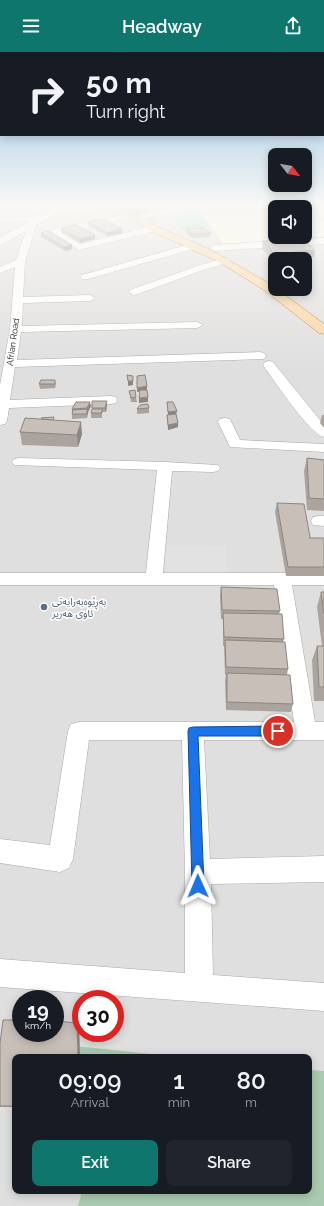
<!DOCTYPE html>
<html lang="en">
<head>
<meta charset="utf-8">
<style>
  :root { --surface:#171b24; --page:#20242c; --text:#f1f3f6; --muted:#9ea1a6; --accent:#0f766e }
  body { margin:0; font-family:Raleway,"Noto Sans Arabic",sans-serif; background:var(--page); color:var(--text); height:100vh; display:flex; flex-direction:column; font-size:15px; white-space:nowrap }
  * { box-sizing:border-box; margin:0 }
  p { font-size:13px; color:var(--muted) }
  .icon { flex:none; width:22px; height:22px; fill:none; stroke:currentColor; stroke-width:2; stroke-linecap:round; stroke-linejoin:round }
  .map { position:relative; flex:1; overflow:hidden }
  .panel { position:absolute; left:12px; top:1002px; width:300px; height:140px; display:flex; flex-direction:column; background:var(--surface); border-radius:8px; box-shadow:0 2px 10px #0003 }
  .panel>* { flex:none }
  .top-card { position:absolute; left:0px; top:0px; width:324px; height:84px; box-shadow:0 2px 10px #0003; background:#171b24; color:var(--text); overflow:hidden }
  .needle { width:26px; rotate:121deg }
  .controls { position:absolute; left:268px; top:96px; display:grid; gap:8px }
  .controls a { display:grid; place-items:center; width:44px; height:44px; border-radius:8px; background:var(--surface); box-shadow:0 2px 10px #0003; font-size:20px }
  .speed { position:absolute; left:12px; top:938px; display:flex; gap:8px; font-size:20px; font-weight:700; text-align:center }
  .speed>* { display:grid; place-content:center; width:52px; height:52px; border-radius:50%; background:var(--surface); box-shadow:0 2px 10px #0003; line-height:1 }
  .speed small { font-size:10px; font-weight:400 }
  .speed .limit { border:6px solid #d22; background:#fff; color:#111 }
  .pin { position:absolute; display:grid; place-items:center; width:34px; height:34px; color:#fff; margin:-17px; border:2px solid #fff; border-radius:50%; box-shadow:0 1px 4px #0007 }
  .me { position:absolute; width:44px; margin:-22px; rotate:359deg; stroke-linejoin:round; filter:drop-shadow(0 0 3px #0008) }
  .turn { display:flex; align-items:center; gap:14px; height:84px; padding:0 20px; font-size:18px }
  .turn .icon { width:52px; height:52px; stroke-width:2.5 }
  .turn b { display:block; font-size:28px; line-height:34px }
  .eta { display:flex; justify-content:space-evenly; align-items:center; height:68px; text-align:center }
  .eta b { font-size:24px; font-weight:600; line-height:28px }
  .action { display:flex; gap:8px; margin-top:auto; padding:8px 20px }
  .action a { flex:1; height:46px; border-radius:8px; background:var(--accent); color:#fff; font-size:16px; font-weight:600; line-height:46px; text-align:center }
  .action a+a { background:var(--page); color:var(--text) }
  header { display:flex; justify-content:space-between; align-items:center; height:52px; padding:0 20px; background:var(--accent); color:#fff; font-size:18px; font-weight:600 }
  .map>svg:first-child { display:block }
  .residential { fill:#e0dfdf; fill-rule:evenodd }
  .education { fill:#ffffe5 }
  .cemetery { fill:#aacbaf }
  .pitch { fill:#88e0be }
  .parking { fill:#e2e2e2 }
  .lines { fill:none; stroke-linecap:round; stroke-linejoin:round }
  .minor-casing { stroke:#a9a9a9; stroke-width:1 }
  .major-casing { stroke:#a06b00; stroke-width:1 }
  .minor { fill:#fff; fill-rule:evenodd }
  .major { fill:#fcd6a4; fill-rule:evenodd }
  .wall { fill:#aba49e }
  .shaded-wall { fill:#8b8681 }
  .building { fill:#c7bfb8; stroke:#8b8681 }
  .route { fill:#1a73e8; stroke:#114b97 }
  .service-dot { fill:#5c6f8a; stroke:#fff; stroke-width:1.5 }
  .labels { text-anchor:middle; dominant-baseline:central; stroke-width:3; stroke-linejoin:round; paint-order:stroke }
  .far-street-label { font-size:9px; fill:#222; stroke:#fff }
  .service-label { font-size:10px; fill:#4e5e75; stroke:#fff; text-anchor:start }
</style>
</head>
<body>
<header><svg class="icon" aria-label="menu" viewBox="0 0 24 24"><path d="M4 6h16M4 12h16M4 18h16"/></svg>Headway<svg class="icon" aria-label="share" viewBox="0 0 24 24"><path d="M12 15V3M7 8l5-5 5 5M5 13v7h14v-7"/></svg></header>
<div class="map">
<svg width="324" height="1154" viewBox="0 0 324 1154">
  <rect width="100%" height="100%" fill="#f2efe9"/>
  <path class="residential" d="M0,153H324V1154H0ZM275,155H305V185H275ZM275,207H305V237H275ZM21,947H55V981H21ZM81,947H115V981H81ZM15,1005H309V1139H15Z"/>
  <path class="education" d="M305,157H311L324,170V187L225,194L204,164L275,159V185H305Z"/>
  <g class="cemetery">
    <path d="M75,994L180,1005H76Z"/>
    <path d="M309,1018L324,1019V1154H78L82,1139H309Z"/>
  </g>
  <path class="pitch" d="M198,158L210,175L182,178L171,160Z"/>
  <path class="parking" d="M167,493L225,494L227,526L166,525Z"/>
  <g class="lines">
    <defs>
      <g id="minor">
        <path d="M69,153H105L106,155L102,157L68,159L53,163L36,173L25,210L23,245L90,243L95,246L90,249L23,251L22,274L197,270L203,273L197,276L21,280L17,308L260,300L264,301L266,304L264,307L15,315L10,348L111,344L116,345L117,348L116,351L111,352L9,356L7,369L5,372L0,373V333L10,277L15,215L0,221V215L16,208L26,179L0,193V186L30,169L0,170V166L40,164L47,159Z"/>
        <path d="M196,153H239L235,155L181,159L135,168L131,166L135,164L181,155Z"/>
        <path d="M309,153H318L324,159V165H321Z"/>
        <path d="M127,162L131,164L130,166L62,181L80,192L153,174L157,177L156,179L79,198L51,180L55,177Z"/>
        <path d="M324,186V192L214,199L209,196L214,193Z"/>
        <path d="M194,191L198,194L197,196L88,227H82L80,225L82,223Z"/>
        <path d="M225,206L228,207L230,209L228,211L206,217L138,242L134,243L129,240L130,238L200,213Z"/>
        <path d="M269,309L273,310L324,373V385C310,382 275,330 265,316L263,313L265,310Z"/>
        <path d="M225,366L230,367L240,388L324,392V400L230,395L218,370L220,367Z"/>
        <path d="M19,406L165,410L218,413L220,416L218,419L213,420L172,419L163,521H324V533H292L315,670H324V688H204L210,807L324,804V830L211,832L213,923L324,931V959L0,935V907L185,921V820L182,688H89L73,807L69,816L60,820L0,811V787L50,793L68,679L71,672L79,670H294L274,533H0V521H146L157,418L14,413L12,410L14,407Z"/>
        <path d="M319,464H324V474L313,473L311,469L313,465Z"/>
      </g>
      <path id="major" d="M94,153H109L152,168L154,170L152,172L156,174L211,198L272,233L275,237H277L324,272V282L319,281L264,238L219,210L149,178L131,167Z"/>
    </defs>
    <use href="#minor" class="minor-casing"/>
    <use href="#major" class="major-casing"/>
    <use href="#minor" class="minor"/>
    <use href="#major" class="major"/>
  </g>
  <g class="wall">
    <path d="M117,153H152L153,159L136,164L117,156Z"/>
    <path d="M88,170L122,181L108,184L89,174Z"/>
    <path d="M61,177L95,187L80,191L61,180Z"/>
    <path d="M186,177L211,181L210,185L192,186L186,181Z"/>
    <path d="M41,181L72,193V197L65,199L41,185Z"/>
    <path d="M263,189L315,198L314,205L298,207H275V214L272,212V210L269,206V204L262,197Z"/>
    <path d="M55,328L56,333L55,336L40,337L39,332Z"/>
    <path d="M129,339L136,345L137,350H131L130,343Z"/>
    <path d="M167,350L176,363L178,371V375L168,378L167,363H168Z"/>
    <path d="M107,353L106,360H102V366H91V361L92,358V356Z"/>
    <path d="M91,354L88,360L87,366L72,367V357Z"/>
    <path d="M149,356V361L137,362V357Z"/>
    <path d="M322,363H324V376L320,371Z"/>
    <path d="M54,368L82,382L78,395L22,393L20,380Z"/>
    <path d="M307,406L324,408V459L307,458L304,419Z"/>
    <path d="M277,451L310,485V486H324V524H286L275,460Z"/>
    <path d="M221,535L280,559L279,562L284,587L283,590L288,617L287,623L293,652L291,660L226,658L225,629L226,623H225L224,594H223V567H221L220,544Z"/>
    <path d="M321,540H324V649H314L312,608L317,594H322L317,555Z"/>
    <path d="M79,974L80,1005H15V1055H0V991Z"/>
  </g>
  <g class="shaded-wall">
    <path d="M150,153H152L153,159L136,164V157Z"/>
    <path d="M122,177V181L108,184L107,181Z"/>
    <path d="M95,183V187L80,191V187Z"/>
    <path d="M72,193V197L65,199L64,195Z"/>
    <path d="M315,198L314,205L297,207L291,200Z"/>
    <path d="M128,329H133V333L128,334Z"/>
    <path d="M147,334V339L137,340V336Z"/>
    <path d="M148,345V350L139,351V346Z"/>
    <path d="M107,349V353L106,360L105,356Z"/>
    <path d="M90,350L91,354L88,360L87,366V356Z"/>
    <path d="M177,359L176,363L168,365V360Z"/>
    <path d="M81,370L82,382L78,395L77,383Z"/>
    <path d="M178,371V375L168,378V373Z"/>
    <path d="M77,971L79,974L80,1005H78Z"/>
  </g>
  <g class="building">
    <path d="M126,153H150L136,157Z"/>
    <path d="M103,167L122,177L107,181L88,170Z"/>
    <path d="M76,173L95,183L80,187L61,177Z"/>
    <path d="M204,176L211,181L192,182L186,177Z"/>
    <path d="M48,179L72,193L64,195L41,181Z"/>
    <path d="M302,186L315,198L291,200L298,207H276L273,204H275L270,199L272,198L263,189Z"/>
    <path d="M127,323L133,324V329H128Z"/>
    <path d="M145,323L147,334L137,336V324Z"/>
    <path d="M41,328H55V332H39Z"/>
    <path d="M135,338L136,345L131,346L129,339Z"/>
    <path d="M140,338H147L148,345L139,346Z"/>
    <path d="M92,349H107L105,356H92Z"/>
    <path d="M76,350H90L87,356L72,357Z"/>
    <path d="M167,350H173L177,359L168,360Z"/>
    <path d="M148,352L149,356L137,357L140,353Z"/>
    <path d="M87,357V362H72L73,358Z"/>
    <path d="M92,357H102V361H91Z"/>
    <path d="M176,362L178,371L168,373L167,363Z"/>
    <path d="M54,365L53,368L42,367L41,366Z"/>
    <path d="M25,366L81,370L77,383L20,380Z"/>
    <path d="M307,406L324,408V447L309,446Z"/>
    <path d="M277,451L304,452L310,485L309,486H324V515H288Z"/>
    <path d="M221,535L277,537L280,559L222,558Z"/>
    <path d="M321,540H324V562Z"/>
    <path d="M223,561L282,562L284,587L224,585Z"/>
    <path d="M225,588L285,590L288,617L226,615Z"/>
    <path d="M317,594H324V635H319Z"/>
    <path d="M227,621L290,623L293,652L227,650Z"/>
    <path d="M3,968H21V981H55V969L77,971L78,1005H15V1054H0V991Z"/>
  </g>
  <linearGradient id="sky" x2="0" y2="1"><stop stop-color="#8fc0e4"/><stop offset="0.49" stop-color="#f9f8f5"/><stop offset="1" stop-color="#f9f8f5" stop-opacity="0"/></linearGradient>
  <rect width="324" height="315" fill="url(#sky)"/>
  <path class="route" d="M278,674L281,676L283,679L281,682L278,684H198L204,834L203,838L198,840L194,838L192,834L188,679L189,676L193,675Z"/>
  <circle class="service-dot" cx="44" cy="555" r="4"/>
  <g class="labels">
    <g class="far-street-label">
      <text transform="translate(13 290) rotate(-82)">Afrian Road</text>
    </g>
    <g class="service-label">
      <text x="52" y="549">بەڕێوەبەرایەتی<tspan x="52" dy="12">ئاوی هەریر</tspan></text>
    </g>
  </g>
</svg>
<div class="controls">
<a><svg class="needle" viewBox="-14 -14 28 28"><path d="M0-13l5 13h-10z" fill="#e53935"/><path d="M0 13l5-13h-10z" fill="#9ea1a6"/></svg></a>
<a><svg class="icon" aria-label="sound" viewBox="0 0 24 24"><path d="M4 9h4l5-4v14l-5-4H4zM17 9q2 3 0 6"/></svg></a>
<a><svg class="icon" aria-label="search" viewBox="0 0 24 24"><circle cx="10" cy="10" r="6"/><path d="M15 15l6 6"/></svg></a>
</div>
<div class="speed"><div>19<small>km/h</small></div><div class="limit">30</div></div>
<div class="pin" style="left:278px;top:679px;background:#d93025"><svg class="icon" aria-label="arrive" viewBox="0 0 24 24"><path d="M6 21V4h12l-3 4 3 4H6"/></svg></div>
<svg class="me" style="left:198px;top:834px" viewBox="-20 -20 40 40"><path d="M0-17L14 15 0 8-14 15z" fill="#1a73e8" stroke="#fff" stroke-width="4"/></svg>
<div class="top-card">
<div class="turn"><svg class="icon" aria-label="right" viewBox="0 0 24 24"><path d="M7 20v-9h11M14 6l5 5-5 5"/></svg><div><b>50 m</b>Turn right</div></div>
</div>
<section class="panel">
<div class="eta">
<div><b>09:09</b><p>Arrival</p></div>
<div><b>1</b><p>min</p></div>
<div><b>80</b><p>m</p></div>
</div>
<div class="action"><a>Exit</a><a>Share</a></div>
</section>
</div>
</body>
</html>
